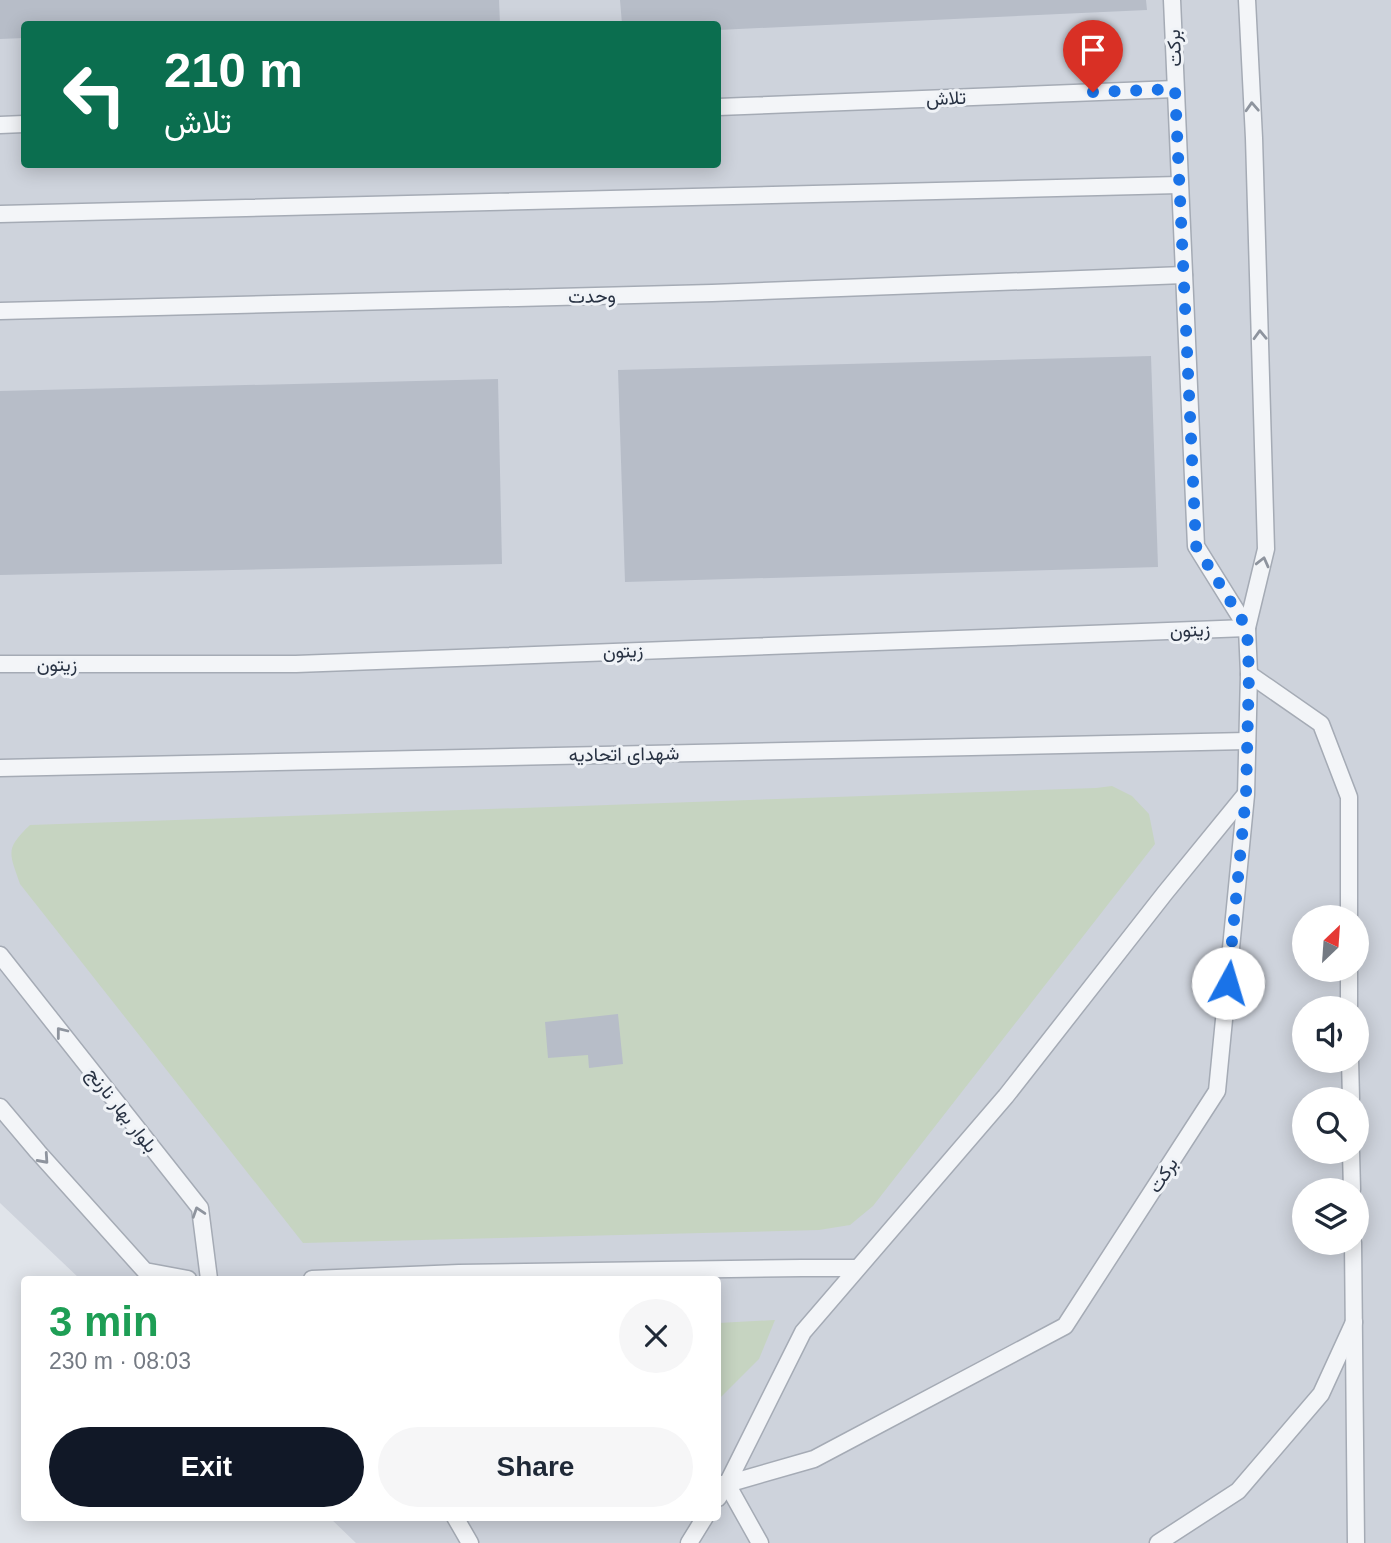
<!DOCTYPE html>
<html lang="en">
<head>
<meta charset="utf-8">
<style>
  :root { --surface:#fff; --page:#f6f6f7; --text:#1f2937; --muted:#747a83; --accent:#111827 }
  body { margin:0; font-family:Helvetica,Vazirmatn,sans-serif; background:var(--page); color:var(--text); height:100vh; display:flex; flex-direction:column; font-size:26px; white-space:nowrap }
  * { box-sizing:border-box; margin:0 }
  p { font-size:23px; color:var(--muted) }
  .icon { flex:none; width:38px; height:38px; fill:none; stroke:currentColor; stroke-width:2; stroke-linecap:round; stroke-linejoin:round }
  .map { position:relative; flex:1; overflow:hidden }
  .sheet { position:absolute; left:21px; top:1276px; width:700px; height:245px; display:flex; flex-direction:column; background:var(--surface); border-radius:7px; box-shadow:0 4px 18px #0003 }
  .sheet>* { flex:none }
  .top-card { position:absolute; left:21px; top:21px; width:700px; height:147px; border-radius:7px; box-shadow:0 4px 18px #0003; background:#0b6e4f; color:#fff; overflow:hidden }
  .needle { width:46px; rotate:25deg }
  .buttons { position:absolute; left:1292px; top:905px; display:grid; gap:14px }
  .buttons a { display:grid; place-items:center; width:77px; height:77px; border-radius:50%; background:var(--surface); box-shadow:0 4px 18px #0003; font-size:35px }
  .pin { position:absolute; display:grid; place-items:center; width:60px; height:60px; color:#fff; margin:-72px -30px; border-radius:50% 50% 50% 0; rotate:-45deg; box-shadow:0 0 7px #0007 }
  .pin .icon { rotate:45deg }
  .me { position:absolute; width:77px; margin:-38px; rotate:6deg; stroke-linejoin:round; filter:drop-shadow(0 0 5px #0008) }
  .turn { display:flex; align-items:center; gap:24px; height:147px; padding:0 28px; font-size:32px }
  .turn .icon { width:91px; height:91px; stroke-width:2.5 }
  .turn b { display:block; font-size:49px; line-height:60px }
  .round { display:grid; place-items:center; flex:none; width:74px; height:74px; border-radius:37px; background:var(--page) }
  .overview { display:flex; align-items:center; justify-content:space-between; height:119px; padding:0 28px }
  h1 { font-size:42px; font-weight:700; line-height:52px; color:#1e9e55 }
  .action { display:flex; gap:14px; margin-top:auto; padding:14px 28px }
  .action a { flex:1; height:80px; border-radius:42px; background:var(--accent); color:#fff; font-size:28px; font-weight:700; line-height:80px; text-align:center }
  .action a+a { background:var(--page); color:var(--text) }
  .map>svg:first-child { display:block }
  .built { fill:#ced3dc; fill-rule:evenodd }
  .green { fill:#c6d4c1 }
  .building { fill:#b7bdc8 }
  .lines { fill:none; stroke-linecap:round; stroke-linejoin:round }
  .service-casing { stroke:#a5abb5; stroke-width:19 }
  .service { stroke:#f3f5f8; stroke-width:16 }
  .oneway { stroke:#8e949e }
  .route { stroke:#1a73e8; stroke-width:12; stroke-dasharray:0 21.6 }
  .labels { text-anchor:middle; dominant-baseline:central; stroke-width:6; stroke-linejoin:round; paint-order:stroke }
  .street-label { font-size:19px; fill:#283243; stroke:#f0f3f7 }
</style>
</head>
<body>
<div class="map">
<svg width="1391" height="1543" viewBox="0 0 1391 1543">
  <rect width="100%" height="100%" fill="#e0e4ea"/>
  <path class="built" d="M0,0H1391V1543H356L329,1517H718V1279H80L0,1203ZM24,24H718V164H24ZM1304,917H1356V970H1304ZM1304,1008H1356V1060H1304ZM1304,1099H1356V1152H1304ZM1304,1190H1356V1242H1304Z"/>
  <g class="green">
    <path d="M1112,786L1132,796L1149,814L1155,844L873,1206L850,1225L819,1230L303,1243L20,884C9,852 5,849 30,825L1096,788Z"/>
    <path d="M775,1320L759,1359L718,1400V1323Z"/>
  </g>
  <g class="building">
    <path d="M0,0H499L500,24H24V38L0,39Z"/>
    <path d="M620,0H1146L1147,10L718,30V24H622Z"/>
    <path d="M1151,356L1158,567L625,582L618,370Z"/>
    <path d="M498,379L502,564L0,575V391Z"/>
    <path d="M618,1014L623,1064L589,1068L588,1055L548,1058L545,1022Z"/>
  </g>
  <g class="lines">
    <defs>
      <g id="service">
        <path d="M1172,0L1196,546L1247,628"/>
        <path d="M718,107L1175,89"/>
        <path d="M0,125L24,124"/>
        <path d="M0,214L1179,185"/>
        <path d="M0,311L712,293L1184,275"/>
        <path d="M0,664H296L1247,628"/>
        <path d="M1249,674L1321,724L1349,797V917"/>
        <path d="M0,768L1247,741"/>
        <path d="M0,955L200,1208L209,1279"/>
        <path d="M1349,970V1008"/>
        <path d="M1350,1060L1351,1099"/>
        <path d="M0,1107L38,1152L145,1271L188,1279"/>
        <path d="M1351,1152L1352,1190"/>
        <path d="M1353,1242L1356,1543"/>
        <path d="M312,1279L459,1273L802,1268H857"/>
        <path d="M718,1484H727L814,1459L1065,1326L1217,1091L1246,795L1249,674L1247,628L1266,549L1254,138L1247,0"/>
        <path d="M727,1484L760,1543"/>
        <path d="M718,1498L727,1484L803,1332L1006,1096L1165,893L1245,795"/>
        <path d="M455,1517L470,1543"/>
        <path d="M689,1543L705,1517"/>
        <path d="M1158,1543L1238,1491L1321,1394L1354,1322"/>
      </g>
    </defs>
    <use href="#service" class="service-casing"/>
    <use href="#service" class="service"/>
  </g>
  <defs><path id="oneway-chevron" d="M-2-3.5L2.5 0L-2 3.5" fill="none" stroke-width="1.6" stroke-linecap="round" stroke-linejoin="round" transform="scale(1.75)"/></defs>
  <g class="oneway">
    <use href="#oneway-chevron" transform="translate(1252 107) rotate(-93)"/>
    <use href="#oneway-chevron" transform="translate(1260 335) rotate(-92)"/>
    <use href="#oneway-chevron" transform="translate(1263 562) rotate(-76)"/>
    <use href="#oneway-chevron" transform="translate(61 1032) rotate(-128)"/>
    <use href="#oneway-chevron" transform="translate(44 1159) rotate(48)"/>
    <use href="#oneway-chevron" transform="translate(198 1212) rotate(-108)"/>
  </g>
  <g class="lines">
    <path class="route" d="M1093,92L1175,89L1196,546L1247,628L1249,674L1246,794L1228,983"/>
  </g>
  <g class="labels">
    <g class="street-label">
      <text transform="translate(1174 48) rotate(-92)">برکت</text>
      <text transform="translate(946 98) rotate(-2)">تلاش</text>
      <text transform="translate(592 296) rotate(-1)">وحدت</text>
      <text transform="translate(1190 630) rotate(-2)">زیتون</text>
      <text transform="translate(623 651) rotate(-2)">زیتون</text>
      <text x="57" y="664">زیتون</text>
      <text transform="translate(624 754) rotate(-1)">شهدای اتحادیه</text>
      <text transform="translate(122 1110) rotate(52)">بلوار بهار نارنج</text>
      <text transform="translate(1163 1175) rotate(-57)">برکت</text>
    </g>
  </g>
</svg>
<div class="buttons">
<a><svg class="needle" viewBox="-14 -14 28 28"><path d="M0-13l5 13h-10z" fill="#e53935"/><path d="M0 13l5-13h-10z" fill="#747a83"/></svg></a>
<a><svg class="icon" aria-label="sound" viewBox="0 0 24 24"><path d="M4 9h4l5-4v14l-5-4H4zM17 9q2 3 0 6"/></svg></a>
<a><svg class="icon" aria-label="search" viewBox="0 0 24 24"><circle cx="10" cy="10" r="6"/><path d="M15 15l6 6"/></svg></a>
<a><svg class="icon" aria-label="layers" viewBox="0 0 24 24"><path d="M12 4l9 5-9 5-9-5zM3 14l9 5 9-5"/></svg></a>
</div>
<div class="pin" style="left:1093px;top:92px;background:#d93025"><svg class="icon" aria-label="arrive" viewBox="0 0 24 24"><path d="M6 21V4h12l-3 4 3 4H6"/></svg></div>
<svg class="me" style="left:1228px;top:983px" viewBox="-20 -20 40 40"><circle r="19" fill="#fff"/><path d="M0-13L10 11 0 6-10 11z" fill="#1a73e8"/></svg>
<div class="top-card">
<div class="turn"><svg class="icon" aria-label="left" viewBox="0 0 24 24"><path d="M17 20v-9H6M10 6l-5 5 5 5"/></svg><div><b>210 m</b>تلاش</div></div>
</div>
<section class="sheet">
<div class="overview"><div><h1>3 min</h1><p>230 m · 08:03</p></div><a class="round"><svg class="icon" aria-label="close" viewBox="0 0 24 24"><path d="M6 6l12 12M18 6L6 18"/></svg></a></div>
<div class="action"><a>Exit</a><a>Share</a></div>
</section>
</div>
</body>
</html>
